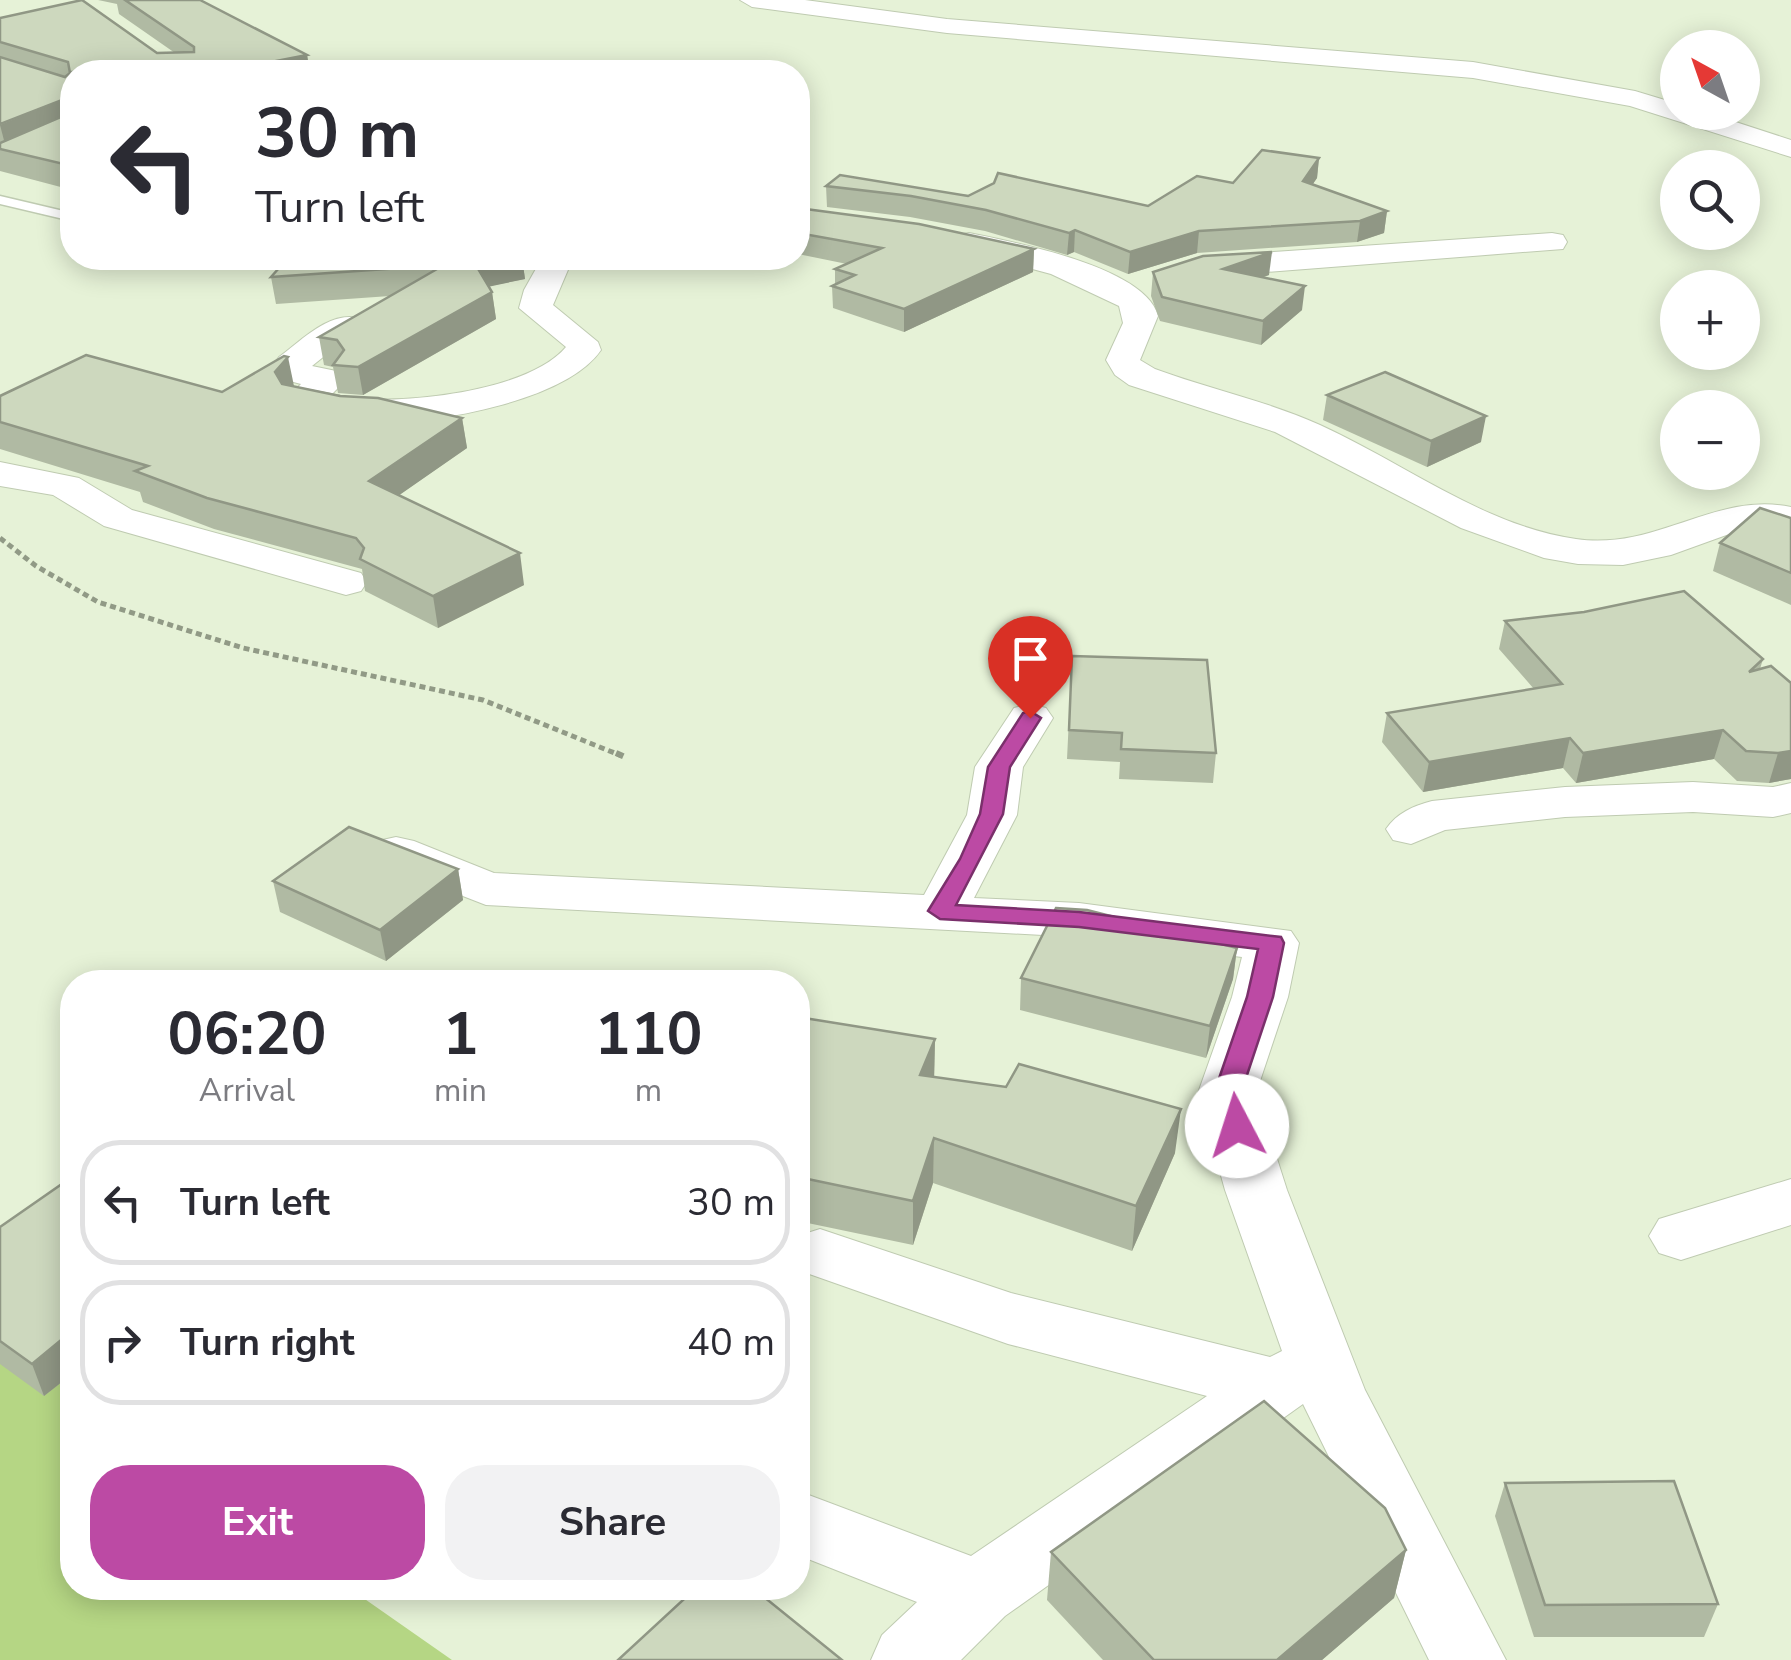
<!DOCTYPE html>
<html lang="en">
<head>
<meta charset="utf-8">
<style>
  :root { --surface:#fff; --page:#f2f2f3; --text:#2b2b33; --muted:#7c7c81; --line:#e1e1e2; --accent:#bc4aa4 }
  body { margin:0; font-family:"Nunito Sans",sans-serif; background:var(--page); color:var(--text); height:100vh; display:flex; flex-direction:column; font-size:38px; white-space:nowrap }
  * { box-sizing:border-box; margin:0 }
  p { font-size:32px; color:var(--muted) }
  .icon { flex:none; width:55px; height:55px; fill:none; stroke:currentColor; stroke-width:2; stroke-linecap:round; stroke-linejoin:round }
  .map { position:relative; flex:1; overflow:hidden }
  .panel { position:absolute; left:60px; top:970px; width:750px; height:630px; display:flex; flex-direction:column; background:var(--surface); border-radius:40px; box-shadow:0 5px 25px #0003 }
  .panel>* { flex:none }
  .hud { position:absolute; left:60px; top:60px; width:750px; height:210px; border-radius:40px; box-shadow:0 5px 25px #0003; background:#fff; color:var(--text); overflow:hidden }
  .needle { width:65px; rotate:320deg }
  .controls { position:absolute; left:1660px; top:30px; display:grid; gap:20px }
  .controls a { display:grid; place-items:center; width:100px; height:100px; border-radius:50%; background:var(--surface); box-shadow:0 5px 25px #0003; font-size:50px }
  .pin { position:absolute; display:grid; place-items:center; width:85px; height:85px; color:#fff; margin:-102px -42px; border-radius:50% 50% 50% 0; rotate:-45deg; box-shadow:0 0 10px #0007 }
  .pin .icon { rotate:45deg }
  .me { position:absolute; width:110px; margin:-55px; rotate:355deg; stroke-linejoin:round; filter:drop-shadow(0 0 8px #0008) }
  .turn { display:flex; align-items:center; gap:35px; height:210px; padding:0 30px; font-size:45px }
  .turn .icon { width:130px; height:130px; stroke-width:2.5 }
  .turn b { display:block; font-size:70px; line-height:85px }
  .eta { display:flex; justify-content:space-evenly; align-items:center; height:170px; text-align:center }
  .eta b { font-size:60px; font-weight:700; line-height:70px }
  .button { display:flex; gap:20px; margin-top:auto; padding:20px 30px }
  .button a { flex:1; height:115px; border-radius:40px; background:var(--accent); color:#fff; font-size:40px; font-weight:700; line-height:115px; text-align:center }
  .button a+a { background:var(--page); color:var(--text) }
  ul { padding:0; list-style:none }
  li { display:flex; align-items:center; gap:30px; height:125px; margin:0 20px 15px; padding:0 10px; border:5px solid var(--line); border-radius:40px }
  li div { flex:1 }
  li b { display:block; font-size:38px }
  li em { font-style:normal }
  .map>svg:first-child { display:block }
  .green { fill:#b5d684 }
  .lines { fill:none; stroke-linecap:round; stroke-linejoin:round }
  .lane-casing { stroke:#bfcbb1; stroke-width:3 }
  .street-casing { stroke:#bfcbb1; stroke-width:2 }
  .path-far1 { stroke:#919a86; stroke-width:5; stroke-dasharray:6 4; stroke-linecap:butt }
  .path { stroke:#919a86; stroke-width:6; stroke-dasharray:8 5; stroke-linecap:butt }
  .lane { fill:#fff; fill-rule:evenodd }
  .street { fill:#fff; fill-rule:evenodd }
  .wall { fill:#b0baa3 }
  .shaded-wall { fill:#909785 }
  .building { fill:#cdd8be; stroke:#909785; stroke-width:2.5 }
  .route { fill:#bc4aa4; stroke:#7a306b; stroke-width:2.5 }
</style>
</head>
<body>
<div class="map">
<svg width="1791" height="1660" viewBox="0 0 1791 1660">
  <rect width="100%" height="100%" fill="#e6f2d7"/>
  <path class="green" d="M0,1341L72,1392V1588H349L452,1660H0Z"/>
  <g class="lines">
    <defs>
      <path id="lane" d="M0,196L72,213V221L0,204Z"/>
      <g id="street">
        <path d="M740,0H805L947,19L1473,62L1635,91L1678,104V112H1705L1791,140V157L1630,106L1473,78L947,33L752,7Z"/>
        <path d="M969,233C1014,242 1146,267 1158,316L1140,360L1155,369C1209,389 1267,401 1320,425C1404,463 1484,526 1576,539C1657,551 1715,491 1791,507V531L1743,529L1671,555L1623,565L1578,564L1544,558L1461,528L1275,432L1129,385L1115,375L1106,360L1123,323L1119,306L1051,274L958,249L954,242L958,235Z"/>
        <path d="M1552,233L1563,235L1567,242L1563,249L1202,277L1191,274L1186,267L1191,260L1202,257Z"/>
        <path d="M542,258H573L553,305L598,342L601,350C566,401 440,422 380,424C350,425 318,417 289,410L284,402L301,384L282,379L274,364L279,357C301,341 329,311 358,318L363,325L312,366L341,372L346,380L330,396C388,407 527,394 566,347L519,308L524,290Z"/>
        <path d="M0,462L79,478L132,510L361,573L367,582L361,591L346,595L104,526L53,495L0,486Z"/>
        <path d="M1030,704L1046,708L1053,718L1023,767L1017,815L974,898L1079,903L1291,931L1299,943L1288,997L1256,1093L1287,1190L1365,1390L1506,1660H1429L1303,1404L1005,1616L961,1660H871L882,1635L917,1602L798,1555V1491L971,1556L1207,1396L1008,1344L798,1270V1236L820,1229L1011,1293L1270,1357L1282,1351L1225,1190L1198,1093L1232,997L1242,957L1079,937L486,905L378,863L371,852L378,841L396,837L414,841L494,873L924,895L967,815L975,767L1014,708Z"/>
        <path d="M1693,782L1773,787L1791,783V813L1773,817L1693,812L1565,817L1445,830L1411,844L1393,840L1386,829C1397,813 1413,806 1432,801L1565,787Z"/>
        <path d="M1791,1179V1225L1681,1260L1659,1253L1649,1236L1659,1219Z"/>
      </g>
    </defs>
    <use href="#lane" class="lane-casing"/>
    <use href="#street" class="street-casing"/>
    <path class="path-far1" d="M0,538L36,566L98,602L243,648L483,700L622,756"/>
    <path class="path" d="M616,753L627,758"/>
    <use href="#lane" class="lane"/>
    <use href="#street" class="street"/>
  </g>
  <g class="wall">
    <path d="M98,0H200L307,55L310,72H72V190L0,171V18L157,53H175L119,14L117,4Z"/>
    <path d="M1319,158L1317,178L1312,185L1387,211L1384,233L1357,242L1197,253L1128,274L1074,252L1067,255L985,231L910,217L827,207L826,186L1148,206Z"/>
    <path d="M798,208L1034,249L1033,272L904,332L833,308L832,286L835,284V269L847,264L798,254Z"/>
    <path d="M522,258L525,279L489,286L492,292L496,319L363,395L338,393L333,367L324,365L319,337L390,296L276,304L271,277Z"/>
    <path d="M1153,272L1269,275L1262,277L1302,310L1261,345L1160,321L1151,296Z"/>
    <path d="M294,386L462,418L467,448L399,495L524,585L438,628L365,591L362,569L214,529L143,502L140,492L0,449V396L222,392Z"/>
    <path d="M1327,395L1481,442L1427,467L1323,420Z"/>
    <path d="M1791,518V605L1713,571L1720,543Z"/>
    <path d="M1505,621L1763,659L1760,669L1791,779L1769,783L1737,781L1714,759L1576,783L1563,768L1423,792L1382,742L1387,713L1534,689L1499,649Z"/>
    <path d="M1072,656L1216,753L1213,783L1119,779L1120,762L1067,759Z"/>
    <path d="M458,869L463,900L386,961L280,912L273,881Z"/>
    <path d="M1237,948L1233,979L1206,1058L1020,1010L1021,978Z"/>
    <path d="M798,1017L935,1039L934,1077L1175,1153L1132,1251L933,1183L913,1245L798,1221Z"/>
    <path d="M72,1177V1374L44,1396L0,1364V1227Z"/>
    <path d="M1505,1483L1718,1604L1704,1637H1534L1495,1516Z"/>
    <path d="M1406,1550L1394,1598L1322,1660H1103L1047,1600L1051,1552Z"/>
  </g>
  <g class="shaded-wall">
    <path d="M307,55L310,72H268L266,63Z"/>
    <path d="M67,98L72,122L6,148L0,125Z"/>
    <path d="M804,133L805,154L798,157V136Z"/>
    <path d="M1319,158L1317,178L1300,203L1303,181Z"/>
    <path d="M1387,211L1384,233L1357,242L1360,221Z"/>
    <path d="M1075,230L1074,252L1067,255L1069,233Z"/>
    <path d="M1199,231L1197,253L1128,274L1130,252Z"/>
    <path d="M1034,249L1033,272L904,332V309Z"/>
    <path d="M1272,252L1269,275L1221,293L1223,269Z"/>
    <path d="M498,258H522L525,279L478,289L474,262Z"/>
    <path d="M1305,286L1302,310L1261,345L1263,321Z"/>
    <path d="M492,292L496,319L363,395L358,367Z"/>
    <path d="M288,357L294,386L280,402L275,372Z"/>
    <path d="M1486,416L1481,442L1427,467L1431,441Z"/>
    <path d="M462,418L467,448L375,512L369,481Z"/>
    <path d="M520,553L524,585L438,628L433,596Z"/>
    <path d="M1723,730L1714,759L1576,783L1583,753Z"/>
    <path d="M1570,738L1563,768L1423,792L1429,762Z"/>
    <path d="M1791,751V779L1769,783L1778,753Z"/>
    <path d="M458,869L463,900L386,961L380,930Z"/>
    <path d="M1237,948L1233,979L1206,1058L1210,1026Z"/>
    <path d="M935,1039L934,1083L920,1075Z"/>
    <path d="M1181,1109L1175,1153L1132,1251L1136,1206Z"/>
    <path d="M934,1138L933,1183L913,1245V1201Z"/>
    <path d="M72,1331V1374L44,1396L32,1364Z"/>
    <path d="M1406,1550L1394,1598L1322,1660H1277Z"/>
  </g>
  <g class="building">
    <path d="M82,0L157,53L194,52V47L125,0H200L307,55L266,63L294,72H72V166L0,149V143L68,114L67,98L0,124V57L65,77L70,73L68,62L0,42V18Z"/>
    <path d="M1262,150L1319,158L1303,181L1387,211L1360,221L1199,231L1130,252L1075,230L1069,233L986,210L911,196L826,186L840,175L968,196L994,183L998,173L1148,206L1197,176L1233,183Z"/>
    <path d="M798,208L919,224L1034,249L904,309L832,286L855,275L835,269L882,248L798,233Z"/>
    <path d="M1272,252L1223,269L1305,286L1263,321L1162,297L1153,272L1203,256Z"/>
    <path d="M288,258H498L474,262L492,292L358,367L333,365L344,350L337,340L319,337L444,265L271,277Z"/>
    <path d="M86,355L222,392L284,356L288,357L275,372L282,384L340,396L378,398L462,418L369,481L520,553L433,596L360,559L364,548L356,538L207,498L135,471L148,466L0,422V396Z"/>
    <path d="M1385,372L1486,416L1431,441L1327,395Z"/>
    <path d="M1760,508L1791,518V573L1720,543Z"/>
    <path d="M1684,591L1763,659L1749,672L1771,666L1791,683V751L1778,753L1746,751L1723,730L1583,753L1570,738L1429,762L1387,713L1562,684L1505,621L1584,612Z"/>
    <path d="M1072,656L1207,660L1216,753L1121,749L1122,733L1069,730Z"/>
    <path d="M349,827L458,869L380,930L273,881Z"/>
    <path d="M1056,908L1087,910L1237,948L1210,1026L1021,978Z"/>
    <path d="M798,1017L935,1039L920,1075L1006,1087L1019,1064L1181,1109L1136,1206L934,1138L913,1201L798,1177Z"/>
    <path d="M72,1177V1331L32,1364L0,1341V1227Z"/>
    <path d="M1264,1401L1385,1508L1406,1550L1277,1660H1154L1051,1552Z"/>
    <path d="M1674,1481L1718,1604L1545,1605L1505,1483Z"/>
    <path d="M696,1588H753L842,1660H618Z"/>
  </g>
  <path class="route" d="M1030,711L1041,718L1010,767L1003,814L956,905L1079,912L1281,937L1284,943L1273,997L1241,1093L1251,1126L1247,1132H1227L1214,1093L1247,997L1258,949L1079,927L940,919L928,911L960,859L980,814L988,767L1023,713Z"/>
</svg>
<div class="controls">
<a><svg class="needle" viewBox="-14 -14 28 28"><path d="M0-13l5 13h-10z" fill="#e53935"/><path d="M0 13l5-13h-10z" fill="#7c7c81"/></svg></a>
<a><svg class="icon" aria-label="search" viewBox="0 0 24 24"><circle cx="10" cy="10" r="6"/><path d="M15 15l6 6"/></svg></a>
<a>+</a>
<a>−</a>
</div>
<div class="pin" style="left:1030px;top:718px;background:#d93025"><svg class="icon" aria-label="arrive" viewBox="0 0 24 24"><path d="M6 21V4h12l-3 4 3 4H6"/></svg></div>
<svg class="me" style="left:1237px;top:1126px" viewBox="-20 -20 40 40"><circle r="19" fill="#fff"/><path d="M0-13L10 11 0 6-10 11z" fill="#bc4aa4"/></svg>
<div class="hud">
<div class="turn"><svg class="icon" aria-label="left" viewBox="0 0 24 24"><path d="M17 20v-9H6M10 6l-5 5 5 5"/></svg><div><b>30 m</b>Turn left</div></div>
</div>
<section class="panel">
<div class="eta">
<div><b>06:20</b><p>Arrival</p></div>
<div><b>1</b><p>min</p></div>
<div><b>110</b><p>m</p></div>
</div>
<ul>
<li><svg class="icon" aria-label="left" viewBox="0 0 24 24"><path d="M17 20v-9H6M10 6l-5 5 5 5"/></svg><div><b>Turn left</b></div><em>30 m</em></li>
<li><svg class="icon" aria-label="right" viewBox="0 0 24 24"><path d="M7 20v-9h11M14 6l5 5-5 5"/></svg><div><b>Turn right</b></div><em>40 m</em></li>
</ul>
<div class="button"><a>Exit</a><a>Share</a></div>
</section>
</div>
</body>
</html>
